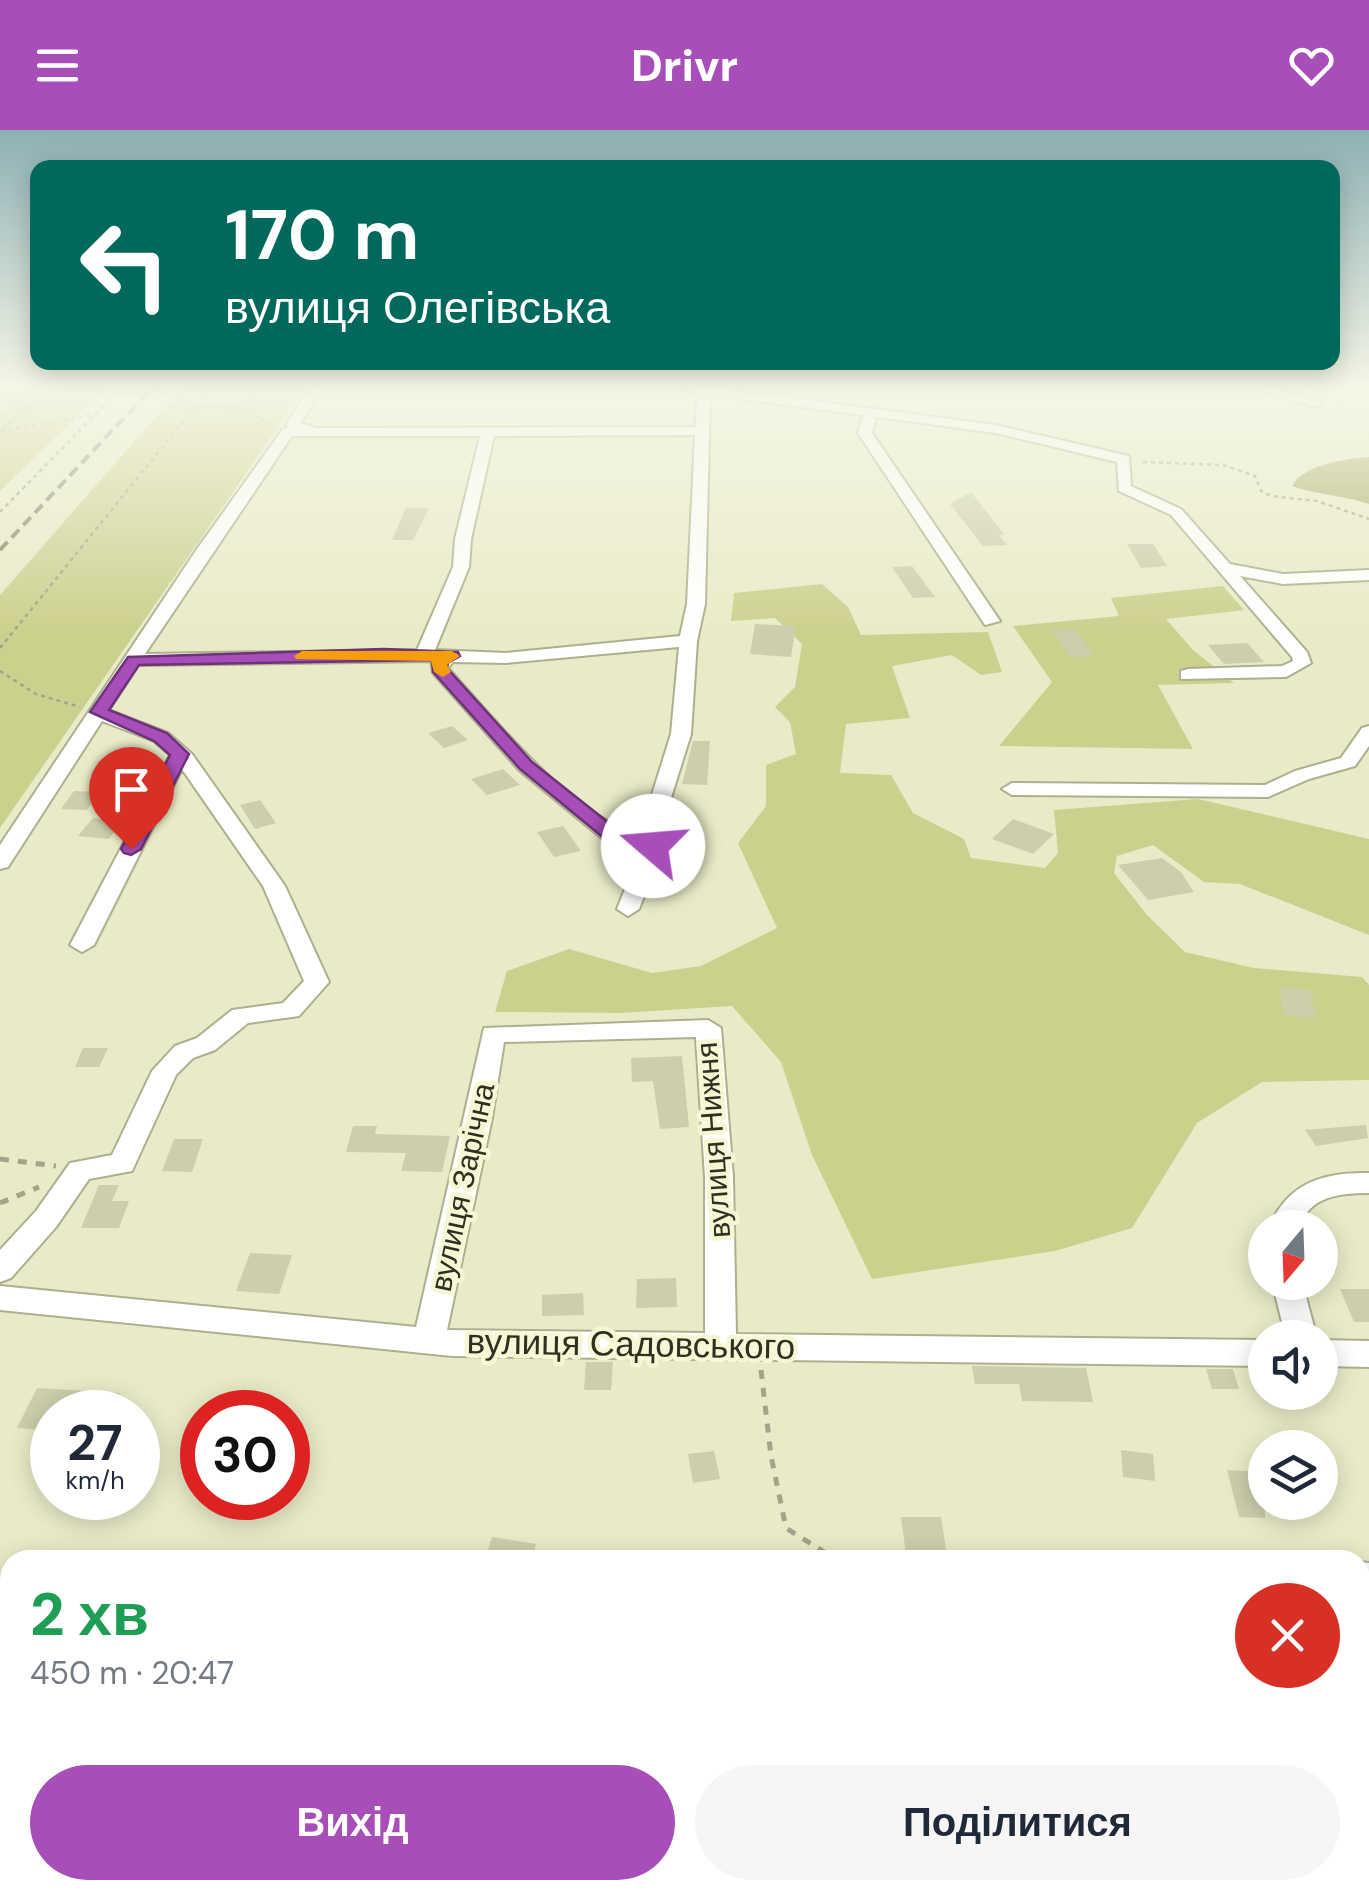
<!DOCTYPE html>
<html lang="uk">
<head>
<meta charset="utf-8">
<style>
  :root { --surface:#fff; --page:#f6f6f7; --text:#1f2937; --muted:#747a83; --accent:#a74eb9 }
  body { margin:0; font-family:"DM Sans",sans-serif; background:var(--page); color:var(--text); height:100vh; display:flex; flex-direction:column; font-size:38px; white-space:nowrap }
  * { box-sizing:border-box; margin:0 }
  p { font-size:32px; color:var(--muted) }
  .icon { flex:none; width:55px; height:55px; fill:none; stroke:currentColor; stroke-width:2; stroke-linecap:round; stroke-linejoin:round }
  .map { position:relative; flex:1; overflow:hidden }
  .sheet { position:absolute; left:0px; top:1420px; width:1370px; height:350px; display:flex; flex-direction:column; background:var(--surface); border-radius:30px 30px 0 0; box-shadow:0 5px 25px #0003 }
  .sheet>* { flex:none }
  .banner { position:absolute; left:30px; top:30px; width:1310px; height:210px; border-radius:20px; box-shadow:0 5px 25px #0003; background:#00695c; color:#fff; overflow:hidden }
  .needle { width:65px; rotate:199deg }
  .fabs { position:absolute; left:1248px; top:1080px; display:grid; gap:20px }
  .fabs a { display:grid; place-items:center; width:90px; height:90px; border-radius:50%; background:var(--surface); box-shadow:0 5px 25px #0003; font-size:50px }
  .speed { position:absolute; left:30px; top:1260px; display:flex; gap:20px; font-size:50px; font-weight:700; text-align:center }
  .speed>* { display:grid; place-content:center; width:130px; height:130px; border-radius:50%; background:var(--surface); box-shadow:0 5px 25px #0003; line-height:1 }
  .speed small { font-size:25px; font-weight:400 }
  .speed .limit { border:15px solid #d22; background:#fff; color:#111 }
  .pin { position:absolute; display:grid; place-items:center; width:85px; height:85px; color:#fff; margin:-102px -42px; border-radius:50% 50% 50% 0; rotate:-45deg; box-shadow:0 0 10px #0007 }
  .pin .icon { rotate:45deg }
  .me { position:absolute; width:110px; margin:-55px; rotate:288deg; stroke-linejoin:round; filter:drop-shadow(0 0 8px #0008) }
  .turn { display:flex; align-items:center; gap:35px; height:210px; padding:0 30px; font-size:45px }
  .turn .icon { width:130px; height:130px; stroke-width:2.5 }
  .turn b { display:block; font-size:70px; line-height:85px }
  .round { display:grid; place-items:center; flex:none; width:105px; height:105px; border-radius:52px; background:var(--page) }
  .head { display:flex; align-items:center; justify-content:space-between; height:170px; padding:0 30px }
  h1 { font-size:60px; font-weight:800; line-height:75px; color:#1e9e55 }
  .button { display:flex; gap:20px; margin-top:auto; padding:20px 30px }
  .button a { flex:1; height:115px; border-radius:60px; background:var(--accent); color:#fff; font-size:40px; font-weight:800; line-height:115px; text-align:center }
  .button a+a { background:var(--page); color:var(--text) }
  header { display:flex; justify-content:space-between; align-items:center; height:130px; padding:0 30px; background:var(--accent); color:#fff; font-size:45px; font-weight:800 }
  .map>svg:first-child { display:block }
  .green { fill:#ccd08d }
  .water { fill:#a8ab65 }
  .building { fill:#ccceac }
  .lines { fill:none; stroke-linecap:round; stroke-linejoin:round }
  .street-casing { stroke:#adaf8d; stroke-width:4 }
  .path-far1 { stroke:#a3a58a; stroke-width:2.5; stroke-dasharray:4 4; stroke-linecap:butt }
  .path { stroke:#a3a58a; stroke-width:5; stroke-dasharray:9 9; stroke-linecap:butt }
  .street { fill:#fff; fill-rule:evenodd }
  .rail { stroke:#85866f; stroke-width:4; stroke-dasharray:11 6; stroke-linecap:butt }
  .route { fill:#a74eb9; stroke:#6d3378; stroke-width:2.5 }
  .slow { fill:#f59e0b }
  .labels { text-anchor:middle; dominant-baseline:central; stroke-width:9; stroke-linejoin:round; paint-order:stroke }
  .street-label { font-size:30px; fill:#2f3022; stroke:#f6f8d5 }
  .near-street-label { font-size:35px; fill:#2f3022; stroke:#f6f8d5 }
</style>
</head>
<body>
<header><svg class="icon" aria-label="menu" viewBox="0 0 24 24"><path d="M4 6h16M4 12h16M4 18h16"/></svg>Drivr<svg class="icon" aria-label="heart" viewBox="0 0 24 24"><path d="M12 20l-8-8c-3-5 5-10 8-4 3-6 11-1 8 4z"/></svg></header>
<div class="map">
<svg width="1369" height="1770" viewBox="0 0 1369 1770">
  <rect width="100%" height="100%" fill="#e9ebc8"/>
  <g class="green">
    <path d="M0,257H107L0,361V281L9,275L0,268Z"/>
    <path d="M182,257H306L0,698V465Z"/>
    <path d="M822,454L848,477L861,505L988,502L1002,542L981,545L952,525L892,536L910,588L846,594L840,643L891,645L913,683L964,709L971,728L1045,738L1058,723L1054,680L1198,669L1369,709V805L1240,754L1204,752L1153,715L1117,726L1114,743L1147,785L1185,822L1254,838L1362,847L1369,855V950L1262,952L1197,993L1132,1098L1055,1121L872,1149L812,1025L781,932L732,876L620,883L495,882L507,841L569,819L652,843L701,836L777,798L738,713L766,676V635L796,624L790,592L775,577L795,557L802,514L775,488L731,491L734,463Z"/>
    <path d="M1223,456L1244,480L1166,489L1193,520L1234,553L1158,555L1193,619L999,616L1052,552L1013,496L1119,486L1111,468Z"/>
  </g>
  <path class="water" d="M1369,327V374C1343,365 1316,365 1292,356C1303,335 1344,329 1369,327Z"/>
  <g class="building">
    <path d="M971,362L1004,404L999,405L1007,415L983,416L950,374Z"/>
    <path d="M406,378H429L413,410H392Z"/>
    <path d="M1127,414H1153L1167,436L1141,438Z"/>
    <path d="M912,436L935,467L913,468L892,437Z"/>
    <path d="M755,494L796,496L791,527L750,524Z"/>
    <path d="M1075,499L1094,526L1070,527L1052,500Z"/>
    <path d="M1247,513L1264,532L1224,534L1208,515Z"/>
    <path d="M452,596L468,610L444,618L428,603Z"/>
    <path d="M693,611H710L707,655L682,654Z"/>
    <path d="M503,639L520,655L487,665L471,649Z"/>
    <path d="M74,661L99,662L87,680L61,679Z"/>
    <path d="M260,670L276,693L255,699L240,675Z"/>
    <path d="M93,688L122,691L109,709L78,706Z"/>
    <path d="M1013,689L1054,704L1033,724L992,709Z"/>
    <path d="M563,696L581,721L554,727L537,702Z"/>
    <path d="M1162,728L1181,742L1194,762L1148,770L1118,735Z"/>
    <path d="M1279,857L1310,860L1316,888L1284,885Z"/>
    <path d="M83,918H108L99,937H75Z"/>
    <path d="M682,926L689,997L660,999L653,951L632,952L631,928Z"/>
    <path d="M1366,995L1368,1008L1316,1016L1305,1000Z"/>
    <path d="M353,996H377L375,1004L450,1006L442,1042L401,1041L406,1023L346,1022Z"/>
    <path d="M174,1009H203L192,1042L162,1041Z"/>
    <path d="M99,1055H119L112,1071H129L119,1098H81Z"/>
    <path d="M250,1123L292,1125L279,1164L236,1161Z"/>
    <path d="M676,1148L677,1177L636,1178L637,1149Z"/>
    <path d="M1340,1159H1369V1192H1354Z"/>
    <path d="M583,1163L584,1185L542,1186V1165Z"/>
    <path d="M586,1232H613L611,1260H584Z"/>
    <path d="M972,1236L1086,1238L1093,1272L1022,1271L1019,1254H975Z"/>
    <path d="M1206,1239H1233L1239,1259H1212Z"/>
    <path d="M37,1258L120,1263L112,1282H52V1301L17,1298Z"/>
    <path d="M1121,1320L1153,1324L1155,1351L1123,1347Z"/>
    <path d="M714,1321L720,1349L693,1353L688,1324Z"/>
    <path d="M1227,1340L1265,1342V1388L1239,1387Z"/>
    <path d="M901,1387H941L947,1426L906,1425Z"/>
    <path d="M492,1407L536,1414L532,1430H485Z"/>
  </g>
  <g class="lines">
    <defs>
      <g id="street">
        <path d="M310,257H322L301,293L316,298L696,297L697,263L675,257H707L996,295L1129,326L1131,356L1181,379L1230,434L1283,444L1369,440V450L1283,454L1240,446L1307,522L1311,533L1286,547L1181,549V541L1188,539L1282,536L1293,531L1292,527L1171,385L1119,361L1117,332L996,303L876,287L872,303L1000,491L985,495L858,303L863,285L710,265L705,474L697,511L691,604L670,671L664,716L639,779L628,786L617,779L641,719L604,710L519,640L433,543L431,531L138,535L109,580L168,603L192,624L285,756L329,852L299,886L248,893L215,920L193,928L176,945L132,1041L89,1049L56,1097L11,1148L0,1152V1120L36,1081L70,1033L112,1025L152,941L175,916L197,908L232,880L283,873L304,851L263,756L182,639L94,815L82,822L70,815L170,625L154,611L102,591L8,737L0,739V715L195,422L283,299L288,298L286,295ZM695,305L687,474L680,506L506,523L435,520L469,437L471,409L494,306ZM292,306H480L455,409L453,437L417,520L145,524ZM679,517L671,604L650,671L644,707C573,688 497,592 448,538L453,532L506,533Z"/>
        <path d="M1251,257H1270L1323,273L1316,277Z"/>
        <path d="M1369,596V616L1355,636L1309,649L1268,667L1012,665L1002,659L1012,653L1265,655L1295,641L1341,628L1362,598Z"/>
        <path d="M708,890L721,898L733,1047L736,1204L1265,1210V1236L452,1226L0,1180V1156L416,1197L484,898ZM696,907L705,1047V1203L447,1200L492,988L504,912Z"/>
        <path d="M1369,1043V1063C1339,1063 1310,1066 1298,1098H1269C1287,1053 1323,1042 1369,1043Z"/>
        <path d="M1272,1152H1302L1317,1208H1286Z"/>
        <path d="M1320,1210L1369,1211V1237L1320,1236Z"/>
        <path d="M1360,1432L1369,1433V1467L1360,1466Z"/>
        <path d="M0,1457L10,1458V1492L0,1491Z"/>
      </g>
    </defs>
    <use href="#street" class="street-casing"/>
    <g class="path-far1">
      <path d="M154,260L194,276L235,278L273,295"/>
      <path d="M114,265L152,263"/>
      <path d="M1335,271L1369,261"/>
      <path d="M3,298L53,257"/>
      <path d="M0,301L92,285"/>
      <path d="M1143,332L1223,335L1255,346L1261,361L1271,366L1317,371L1369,389"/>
      <path d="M0,382L122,257"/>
      <path d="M0,518L211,257"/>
      <path d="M0,541L36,564L80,577"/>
    </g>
    <g class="path">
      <path d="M0,1029L56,1036"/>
      <path d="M0,1073L39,1057"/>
      <path d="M761,1240L771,1326L786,1398L837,1430"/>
    </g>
    <use href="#street" class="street"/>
    <path class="rail" d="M0,420L153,257"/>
  </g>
  <linearGradient id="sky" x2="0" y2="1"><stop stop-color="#8eb0b4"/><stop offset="0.51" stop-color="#f5f6e6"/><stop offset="1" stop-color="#f5f6e6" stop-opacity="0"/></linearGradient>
  <rect width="1369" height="504" fill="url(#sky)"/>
  <path class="route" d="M384,519L458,522L460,526L448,533L447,538L532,632L619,701L660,712V720L653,722L605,709L520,639L433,542L432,530L139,535L109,580L167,603L189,624L141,719L131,725L124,723L121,719L170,625L154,611L90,582L128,527Z"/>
  <path class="slow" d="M302,521H452L460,526L447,535L451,542L443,547L434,542L431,531L296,529L294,526Z"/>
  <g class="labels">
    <g class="street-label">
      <text transform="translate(713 1010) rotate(-94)">вулиця Нижня</text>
      <text transform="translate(462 1057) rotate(-78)">вулиця Зарічна</text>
    </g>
    <g class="near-street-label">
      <text transform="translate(631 1214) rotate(1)">вулиця Садовського</text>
    </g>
  </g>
</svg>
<div class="fabs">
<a><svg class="needle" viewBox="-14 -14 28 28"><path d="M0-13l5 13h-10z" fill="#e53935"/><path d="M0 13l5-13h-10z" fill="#747a83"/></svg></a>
<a><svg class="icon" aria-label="sound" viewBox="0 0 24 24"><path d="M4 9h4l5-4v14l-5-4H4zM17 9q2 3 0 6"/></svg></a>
<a><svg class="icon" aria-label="layers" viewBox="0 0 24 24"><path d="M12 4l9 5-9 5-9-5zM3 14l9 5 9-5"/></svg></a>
</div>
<div class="speed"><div>27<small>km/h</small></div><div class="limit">30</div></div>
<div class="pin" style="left:131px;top:719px;background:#d93025"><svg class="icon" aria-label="arrive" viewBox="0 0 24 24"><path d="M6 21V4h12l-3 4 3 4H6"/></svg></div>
<svg class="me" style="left:653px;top:716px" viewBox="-20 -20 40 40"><circle r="19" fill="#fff"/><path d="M0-13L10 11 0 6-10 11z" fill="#a74eb9"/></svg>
<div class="banner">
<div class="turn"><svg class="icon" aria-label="left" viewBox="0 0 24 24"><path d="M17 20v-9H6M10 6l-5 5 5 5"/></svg><div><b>170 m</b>вулиця Олегівська</div></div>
</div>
<section class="sheet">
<div class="head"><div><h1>2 хв</h1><p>450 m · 20:47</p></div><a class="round" style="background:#d93025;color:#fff"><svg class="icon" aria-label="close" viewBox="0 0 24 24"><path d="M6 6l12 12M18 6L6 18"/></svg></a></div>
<div class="button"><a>Вихід</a><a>Поділитися</a></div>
</section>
</div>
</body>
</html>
